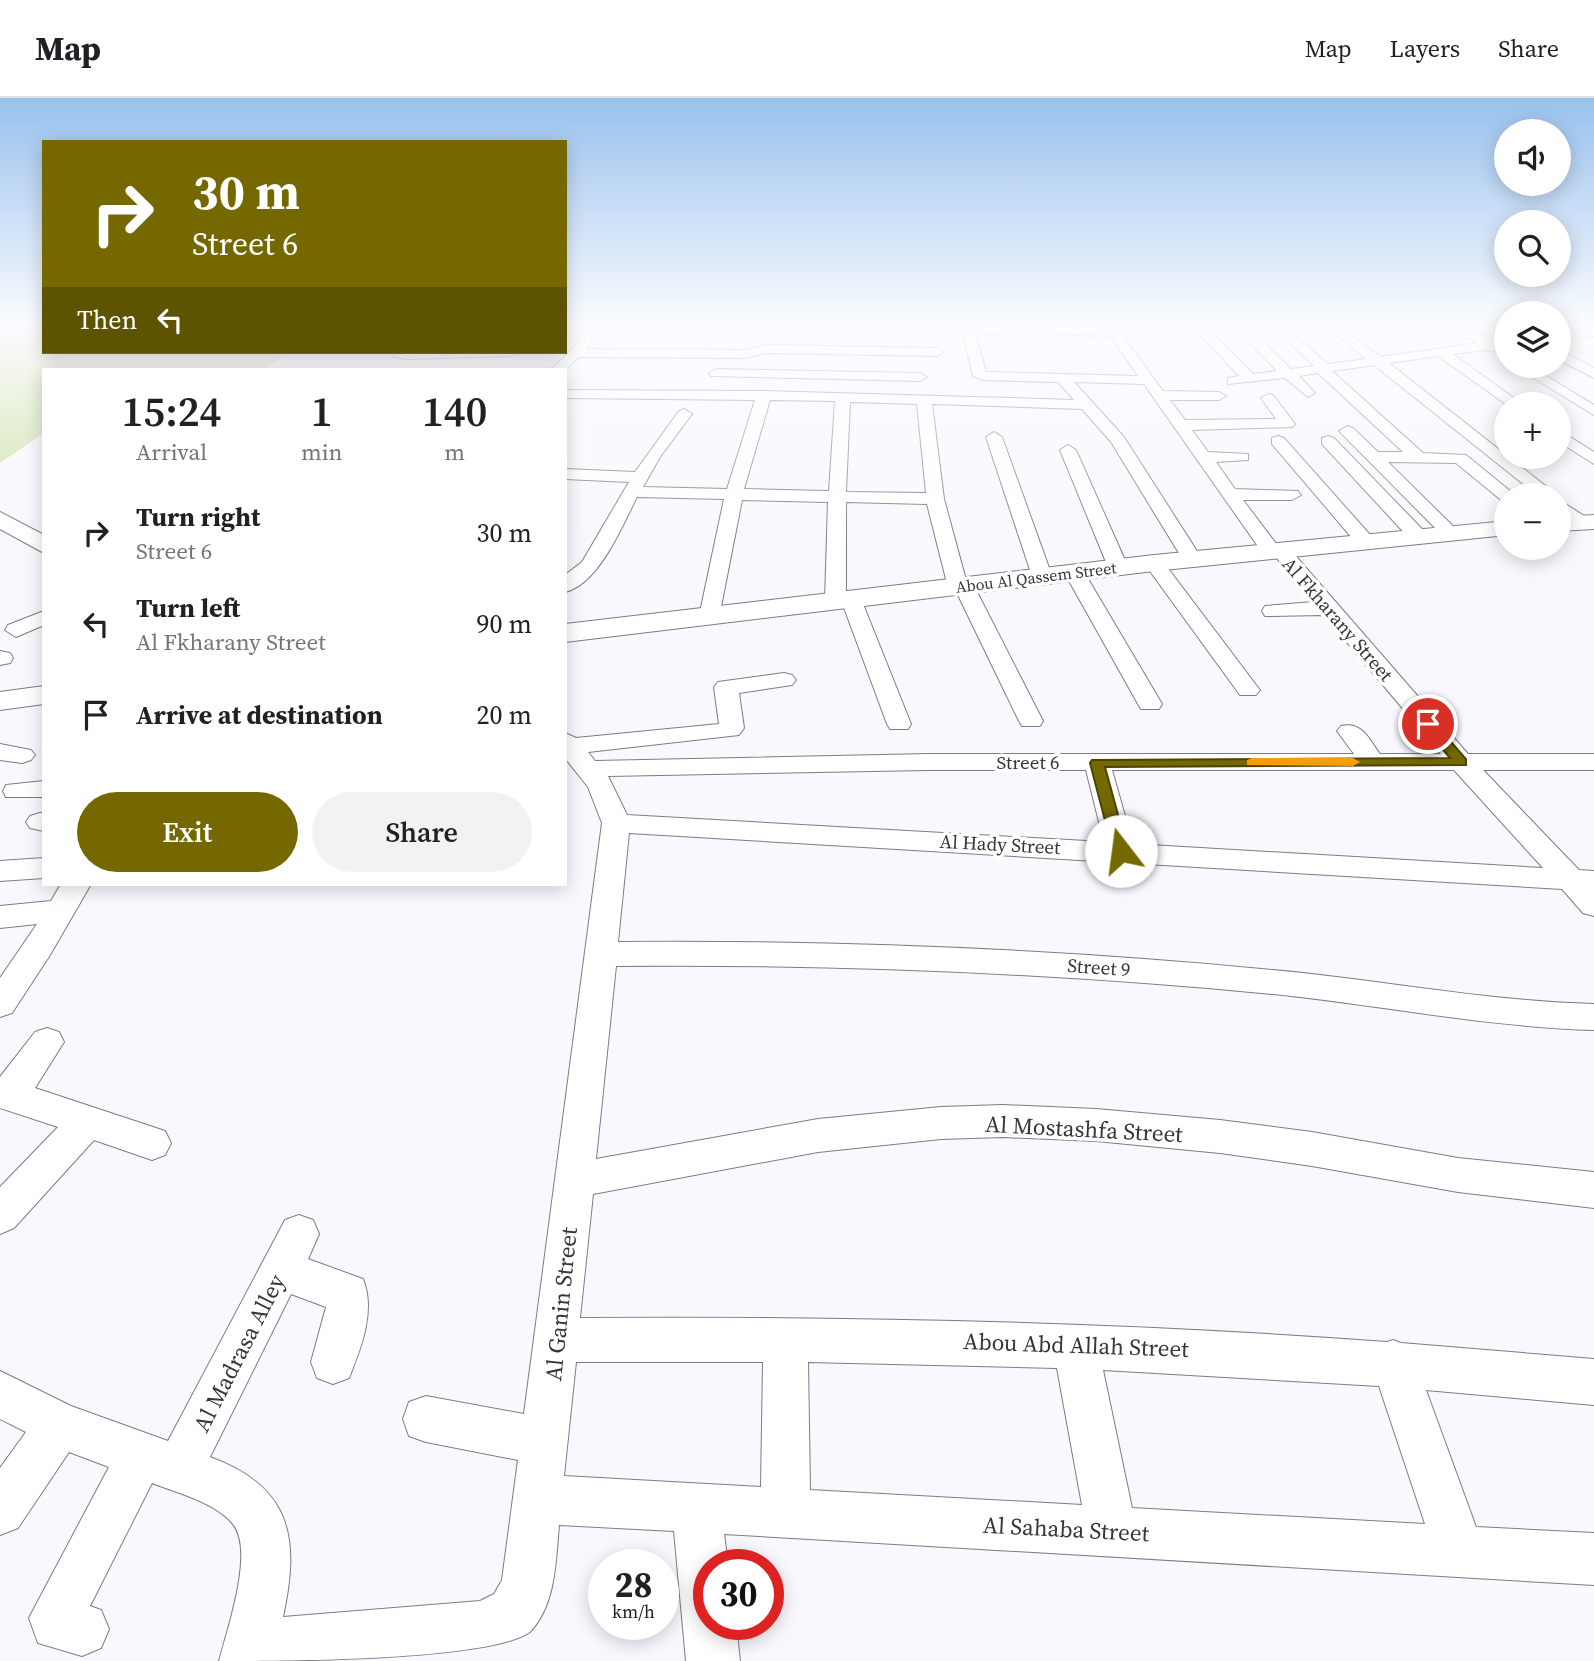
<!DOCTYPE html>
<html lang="en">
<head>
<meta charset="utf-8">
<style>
  :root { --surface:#fff; --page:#f2f2f2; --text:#202124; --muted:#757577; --line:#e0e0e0; --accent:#756800 }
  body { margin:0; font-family:"Source Serif 4",serif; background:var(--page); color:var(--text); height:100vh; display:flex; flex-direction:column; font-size:26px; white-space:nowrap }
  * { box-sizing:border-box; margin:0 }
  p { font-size:23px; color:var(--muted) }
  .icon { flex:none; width:38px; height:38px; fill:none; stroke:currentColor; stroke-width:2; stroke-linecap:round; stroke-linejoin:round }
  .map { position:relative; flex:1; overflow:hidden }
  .sheet { position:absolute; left:42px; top:270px; width:525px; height:518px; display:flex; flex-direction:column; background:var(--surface); border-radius:0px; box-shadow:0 4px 18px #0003 }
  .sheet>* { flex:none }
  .top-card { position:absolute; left:42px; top:42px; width:525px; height:214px; border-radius:0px; box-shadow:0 4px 18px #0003; background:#756800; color:#fff; overflow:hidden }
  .fabs { position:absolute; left:1494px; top:21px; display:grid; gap:14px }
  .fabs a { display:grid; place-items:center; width:77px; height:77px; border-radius:50%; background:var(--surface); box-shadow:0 4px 18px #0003; font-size:35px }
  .speed { position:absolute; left:588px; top:1451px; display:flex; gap:14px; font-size:35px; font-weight:700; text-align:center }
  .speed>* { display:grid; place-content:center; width:91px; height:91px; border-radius:50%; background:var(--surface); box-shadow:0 4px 18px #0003; line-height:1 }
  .speed small { font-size:18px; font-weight:400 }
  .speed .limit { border:10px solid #d22; background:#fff; color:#111 }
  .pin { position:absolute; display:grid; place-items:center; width:60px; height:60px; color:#fff; margin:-30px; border:4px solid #fff; border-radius:50%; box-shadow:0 2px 7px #0007 }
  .me { position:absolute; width:77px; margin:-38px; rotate:345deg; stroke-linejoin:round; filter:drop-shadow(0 0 5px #0008) }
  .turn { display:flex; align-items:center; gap:24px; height:147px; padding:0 35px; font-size:32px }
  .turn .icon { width:91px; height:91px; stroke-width:2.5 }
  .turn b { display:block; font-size:49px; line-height:60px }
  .then { display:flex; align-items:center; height:66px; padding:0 35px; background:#0003; gap:14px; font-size:26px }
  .eta { display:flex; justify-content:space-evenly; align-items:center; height:119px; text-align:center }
  .eta b { font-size:42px; font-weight:600; line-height:49px }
  .button { display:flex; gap:14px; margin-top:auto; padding:14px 35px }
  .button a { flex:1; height:80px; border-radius:42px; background:var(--accent); color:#fff; font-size:28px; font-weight:600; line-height:80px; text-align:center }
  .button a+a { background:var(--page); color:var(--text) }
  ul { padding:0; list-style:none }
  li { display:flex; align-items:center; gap:21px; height:91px; padding:0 35px }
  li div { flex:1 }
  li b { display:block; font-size:26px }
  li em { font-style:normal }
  header { display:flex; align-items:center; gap:42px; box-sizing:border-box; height:98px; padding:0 35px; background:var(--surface); border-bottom:2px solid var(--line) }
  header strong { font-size:33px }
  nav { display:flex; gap:38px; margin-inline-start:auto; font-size:24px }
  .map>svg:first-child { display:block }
  .green { fill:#cce2a4 }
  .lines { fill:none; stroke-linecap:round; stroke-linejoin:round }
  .street-casing { stroke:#7e7c83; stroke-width:2 }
  .secondary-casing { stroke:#7e7c83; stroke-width:2 }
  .street { fill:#fff; fill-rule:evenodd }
  .secondary { fill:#fff; fill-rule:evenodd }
  .route { fill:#756800; stroke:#4c4400; stroke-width:2 }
  .slow { fill:#f59e0b }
  .labels { text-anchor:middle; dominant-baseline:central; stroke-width:7; stroke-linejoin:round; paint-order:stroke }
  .far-street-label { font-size:16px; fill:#363639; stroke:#fff }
  .street-label { font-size:19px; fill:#363639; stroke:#fff }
  .near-street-label { font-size:23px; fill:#363639; stroke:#fff }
</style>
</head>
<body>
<header>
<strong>Map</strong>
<nav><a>Map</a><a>Layers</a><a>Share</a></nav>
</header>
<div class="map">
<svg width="1594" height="1563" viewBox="0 0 1594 1563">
  <rect width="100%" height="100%" fill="#f9f8fe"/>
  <path class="green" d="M0,227H44V254H287L266,271H44V335L0,365Z"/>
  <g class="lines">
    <defs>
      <g id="street">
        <path d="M586,227H598L587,251L745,252L766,247L937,250L944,254L937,258L766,255L745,260L579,259L565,272L551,271L580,244Z"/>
        <path d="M893,227H927C920,233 900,233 893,227Z"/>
        <path d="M961,227L1105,230L1103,227H1115L1163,293L1219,294L1226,298L1219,302H1170L1185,322L1276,321L1261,300L1268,296L1273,297L1295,326L1292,329L1192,332L1208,354L1248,356V362L1216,364L1235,391L1298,393L1301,397L1292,402H1243L1277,447L1287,448L1468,656H1594V672H1483L1579,772L1594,773V818L1583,815L1562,791L629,735L618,844C837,842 1055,851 1273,872C1381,882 1486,903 1594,906V932C1486,929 1380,907 1273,896C1054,875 836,866 616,868L596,1061L818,1021L941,1009L1003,1007L1096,1011L1220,1022L1312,1034L1458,1060L1594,1074V1110L1458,1094L1312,1068L1220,1055L1096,1043L1003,1039L941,1041L818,1054L593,1096L580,1220C850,1218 1118,1224 1387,1244L1393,1242L1401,1245L1594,1261V1307L1426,1292L1476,1429L1594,1435V1487L724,1436L728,1466H709V1526H736L740,1563H686L674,1433L559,1427C556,1461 556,1507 530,1534C489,1563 282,1563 219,1563C227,1532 255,1453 233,1426C215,1404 177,1395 152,1385L90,1508L101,1512L109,1531L101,1550L82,1558L38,1545L29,1520L109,1369L69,1354L18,1430L0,1437V1370L26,1334L0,1321V1273L71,1308L168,1343L285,1122L299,1117L313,1122L319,1136L308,1161L363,1181C376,1213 361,1250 349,1280L333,1286L317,1280L311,1264L326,1209L291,1196L210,1359C292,1389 300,1441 283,1519L480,1503L494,1496L502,1482L518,1362L426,1344L409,1338L403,1321L409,1304L426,1298L524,1316L602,725L588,689L565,660V635L576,640L719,626L714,589L718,584L784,575L792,577L796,582L792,587L739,595L744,630L739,637L588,654L595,663L928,656H1354L1337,633L1341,628C1362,623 1369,641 1380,656H1441L1324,517L1265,518L1262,513L1265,508L1314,504L1275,458L1264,457L1144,286L1074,284L1124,339L1202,461L1199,465H1185L1111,344L1082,311L932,306L944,401L966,482L974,488L1043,623L1040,628H1022L1019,623L957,495L948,489L927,406L846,404V496L858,497L861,501L911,626L908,631H890L887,626L843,507L835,509L825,503L828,404L742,402L718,524L710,525L699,519L724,401L637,399C622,428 599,486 565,494V477L582,464L629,384L565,381V371L635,374L679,313L684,311L692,316L660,359L643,389L727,391L755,302L565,300V292L764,293L1074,302L1058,284L983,282L973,278ZM975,234L1110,238L1138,278L986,274ZM770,302L835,303L829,393L744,391ZM850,304L917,306L926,395L846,394ZM928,672H1086L1104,744L627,717L608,678ZM1112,672H1454L1543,770L1133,746ZM576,1264H763L761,1389L564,1378ZM808,1264L1057,1270L1082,1407L810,1392ZM1103,1272L1379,1288L1425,1426L1132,1410Z"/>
        <path d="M1191,227H1204L1253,276L1277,273L1232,227H1245L1291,271L1314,268L1270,227H1283L1328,266L1366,261L1325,227H1338L1380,259L1477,245L1449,227C1472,227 1484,244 1507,241V249L1501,250L1500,254L1487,252L1453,256L1522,306L1507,307L1438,258L1389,265L1557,397H1537L1374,267L1332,273L1423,355L1466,357L1515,397H1507V403L1501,402L1456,365L1388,364L1459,434L1457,438H1443L1339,333L1347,328L1353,330L1378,354H1403L1318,275L1299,278L1315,295L1308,299L1285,280L1228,286V280L1239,278Z"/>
        <path d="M1594,230V238L1559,242V234Z"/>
        <path d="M1559,252L1594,270V280L1559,262Z"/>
        <path d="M394,254H517L510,258L407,261L394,259Z"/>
        <path d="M1514,268H1530L1594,307V317Z"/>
        <path d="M716,271L920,275L927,279L920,283L711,278L709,275Z"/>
        <path d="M1559,332L1594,354V366L1559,344Z"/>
        <path d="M994,334L1002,339L1052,478L1049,482H1035L1032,478L986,339Z"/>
        <path d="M1278,338L1284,340L1372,439L1375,443L1372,447H1358L1272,346V340Z"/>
        <path d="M1328,338L1334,340L1424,433L1426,437L1424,441H1410L1322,346V340Z"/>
        <path d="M1068,347L1076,352L1128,469L1125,473H1111L1108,469L1060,352Z"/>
        <path d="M1559,402L1589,421L1591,425L1589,429H1575L1559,416Z"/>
        <path d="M1154,459L1161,461L1256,587L1260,592L1256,597H1240L1144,465Z"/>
        <path d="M1074,468L1084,474L1162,606L1159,611H1141L1138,606L1064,474Z"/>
        <path d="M44,513V527L16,539L5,532L8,527Z"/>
        <path d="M0,553L10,555L13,560L10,565L0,567Z"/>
        <path d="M0,646L31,652L35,657L31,662L22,665L0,662Z"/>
        <path d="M44,683V699H6L3,693L6,687Z"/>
        <path d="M40,715H44V733L30,730L26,724L30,718Z"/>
        <path d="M44,760V780L0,783V763Z"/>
        <path d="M61,786H91L50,857L12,915L0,919V880L37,826L0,830V808L51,803Z"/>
        <path d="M47,930L59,934L64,944L35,990L165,1033L171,1045L165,1057L152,1062L94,1042L14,1130L0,1136V1089L58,1029L0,1010V979L35,934Z"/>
      </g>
      <g id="secondary">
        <path d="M0,414L44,437V455L0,431Z"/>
        <path d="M1594,417V431L1559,433V419Z"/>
        <path d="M1507,423V437L1154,473L565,544V526L1154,457Z"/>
        <path d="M44,588V606L0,612V594Z"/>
      </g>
    </defs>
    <use href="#street" class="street-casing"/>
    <use href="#secondary" class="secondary-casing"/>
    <use href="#street" class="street"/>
    <use href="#secondary" class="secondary"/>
  </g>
  <linearGradient id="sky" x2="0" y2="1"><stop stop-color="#98c1ed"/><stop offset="0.51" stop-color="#fcfcff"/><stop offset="1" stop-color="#fcfcff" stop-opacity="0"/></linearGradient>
  <rect width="1594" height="445" fill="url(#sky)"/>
  <path class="route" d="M1423,623H1433L1466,661V667L1105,669L1128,753L1121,758L1113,753L1090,665L1092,662L1450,660L1423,628Z"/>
  <path class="slow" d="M1252,660H1353L1360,664L1353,668L1247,667V662Z"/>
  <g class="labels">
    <g class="far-street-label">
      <text transform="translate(1036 479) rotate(-7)">Abou Al Qassem Street</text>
    </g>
    <g class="street-label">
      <text transform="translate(1338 521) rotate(49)">Al Fkharany Street</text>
      <text x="1028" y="664">Street 6</text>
      <text transform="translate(1000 746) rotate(3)">Al Hady Street</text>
      <text transform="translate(1099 869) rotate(4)">Street 9</text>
    </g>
    <g class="near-street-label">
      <text transform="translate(1084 1031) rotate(3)">Al Mostashfa Street</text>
      <text transform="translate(561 1206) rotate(-84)">Al Ganin Street</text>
      <text transform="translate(1076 1247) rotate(2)">Abou Abd Allah Street</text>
      <text transform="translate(239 1255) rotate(-63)">Al Madrasa Alley</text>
      <text transform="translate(1066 1431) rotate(3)">Al Sahaba Street</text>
    </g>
  </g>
</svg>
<div class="fabs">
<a><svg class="icon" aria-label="sound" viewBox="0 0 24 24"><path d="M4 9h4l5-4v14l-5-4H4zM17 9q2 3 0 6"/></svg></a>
<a><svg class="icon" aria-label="search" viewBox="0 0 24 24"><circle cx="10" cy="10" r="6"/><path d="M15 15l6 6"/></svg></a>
<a><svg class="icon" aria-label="layers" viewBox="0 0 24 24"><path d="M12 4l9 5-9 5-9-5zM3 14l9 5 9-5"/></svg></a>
<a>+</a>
<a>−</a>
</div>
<div class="speed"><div>28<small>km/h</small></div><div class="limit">30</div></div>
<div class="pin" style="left:1428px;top:626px;background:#d93025"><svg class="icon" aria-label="arrive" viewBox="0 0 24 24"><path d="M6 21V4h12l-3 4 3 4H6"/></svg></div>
<svg class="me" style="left:1121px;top:753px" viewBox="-20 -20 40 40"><circle r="19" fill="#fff"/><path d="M0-13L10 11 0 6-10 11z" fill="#756800"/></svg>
<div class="top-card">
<div class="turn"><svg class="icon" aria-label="right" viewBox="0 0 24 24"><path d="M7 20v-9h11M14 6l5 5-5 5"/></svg><div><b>30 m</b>Street 6</div></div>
<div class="then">Then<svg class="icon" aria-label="left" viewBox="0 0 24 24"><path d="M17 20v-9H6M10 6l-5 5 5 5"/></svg></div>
</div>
<section class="sheet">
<div class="eta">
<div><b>15:24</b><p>Arrival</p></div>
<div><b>1</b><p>min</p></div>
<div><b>140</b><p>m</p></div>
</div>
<ul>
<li><svg class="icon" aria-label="right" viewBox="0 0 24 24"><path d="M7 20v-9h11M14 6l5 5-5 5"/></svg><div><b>Turn right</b><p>Street 6</p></div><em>30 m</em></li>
<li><svg class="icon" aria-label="left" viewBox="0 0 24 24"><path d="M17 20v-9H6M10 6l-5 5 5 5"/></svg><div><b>Turn left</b><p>Al Fkharany Street</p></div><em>90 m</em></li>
<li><svg class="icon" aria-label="arrive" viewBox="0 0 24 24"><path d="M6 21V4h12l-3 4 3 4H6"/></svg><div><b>Arrive at destination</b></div><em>20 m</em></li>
</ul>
<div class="button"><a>Exit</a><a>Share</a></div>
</section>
</div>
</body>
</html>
